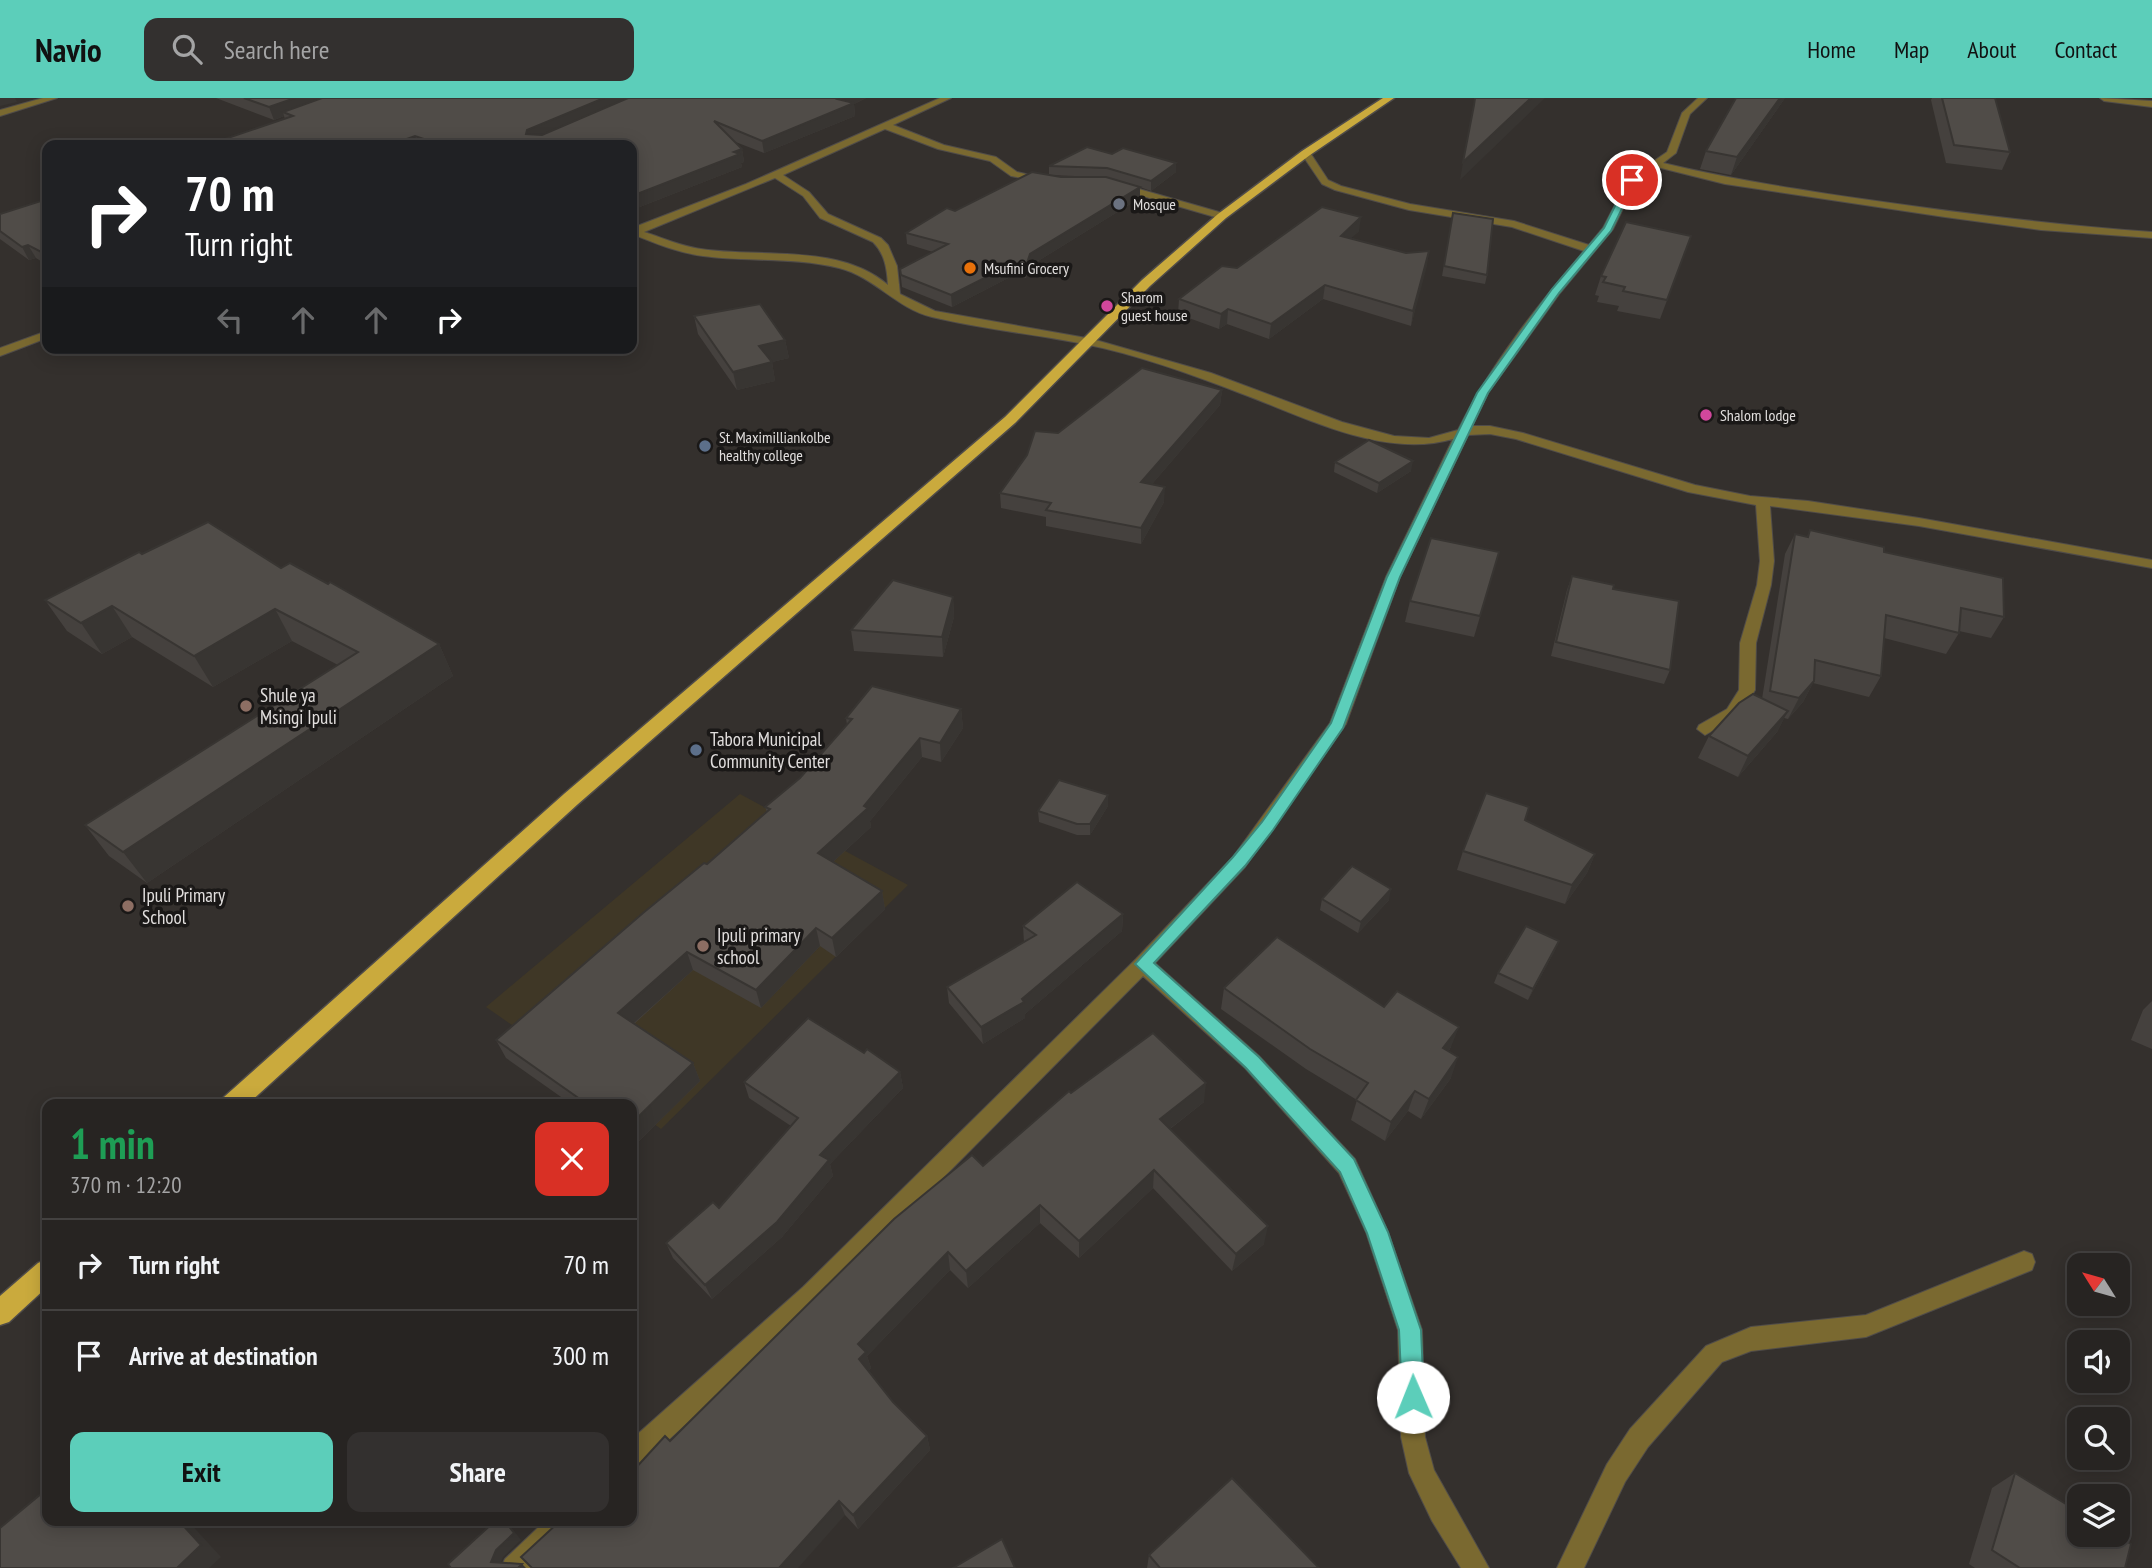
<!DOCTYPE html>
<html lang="en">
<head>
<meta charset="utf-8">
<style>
  :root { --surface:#272422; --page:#33302f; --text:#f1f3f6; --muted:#a4a4a5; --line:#434140; --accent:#5cceba }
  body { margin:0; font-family:"PT Sans Narrow",sans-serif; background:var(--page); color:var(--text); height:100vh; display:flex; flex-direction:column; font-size:26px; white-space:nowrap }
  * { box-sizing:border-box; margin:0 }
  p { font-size:23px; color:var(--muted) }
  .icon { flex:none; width:38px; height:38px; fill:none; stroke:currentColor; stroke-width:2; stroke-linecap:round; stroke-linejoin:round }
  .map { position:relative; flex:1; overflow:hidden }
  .details { position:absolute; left:42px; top:1001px; width:595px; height:427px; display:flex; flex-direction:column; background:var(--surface); border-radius:14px; box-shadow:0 4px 18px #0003,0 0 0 2px var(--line) }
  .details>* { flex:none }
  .top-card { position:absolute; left:42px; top:42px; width:595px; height:214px; border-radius:14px; box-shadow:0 4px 18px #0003,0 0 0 2px var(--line); background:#202124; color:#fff; overflow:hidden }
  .needle { width:46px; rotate:307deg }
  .controls { position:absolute; left:2067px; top:1155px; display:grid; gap:14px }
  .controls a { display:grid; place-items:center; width:63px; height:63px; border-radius:14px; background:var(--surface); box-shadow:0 4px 18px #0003,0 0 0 2px var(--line); font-size:35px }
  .pin { position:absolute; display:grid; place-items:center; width:60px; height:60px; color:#fff; margin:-30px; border:4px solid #fff; border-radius:50%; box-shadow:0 2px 7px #0007 }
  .me { position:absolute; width:77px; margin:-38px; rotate:359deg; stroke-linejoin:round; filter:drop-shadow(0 0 5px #0008) }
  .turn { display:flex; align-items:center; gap:24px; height:147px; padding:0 28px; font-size:32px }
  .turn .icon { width:91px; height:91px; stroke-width:2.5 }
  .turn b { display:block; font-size:49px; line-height:60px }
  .lanes { display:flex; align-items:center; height:66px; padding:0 28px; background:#0003; justify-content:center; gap:35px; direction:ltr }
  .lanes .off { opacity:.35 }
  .round { display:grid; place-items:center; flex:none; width:74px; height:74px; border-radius:14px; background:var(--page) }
  .headline { display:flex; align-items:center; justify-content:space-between; height:119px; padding:0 28px }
  h1 { font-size:42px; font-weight:800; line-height:52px; color:#1e9e55 }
  .cta { display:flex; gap:14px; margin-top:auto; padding:14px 28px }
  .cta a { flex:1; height:80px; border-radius:14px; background:var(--accent); color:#111; font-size:28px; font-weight:800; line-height:80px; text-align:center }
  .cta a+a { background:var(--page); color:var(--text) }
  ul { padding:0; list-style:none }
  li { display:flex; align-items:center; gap:21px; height:91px; padding:0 28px; border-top:2px solid var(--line) }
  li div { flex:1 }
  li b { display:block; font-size:26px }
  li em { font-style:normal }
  header { display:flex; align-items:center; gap:42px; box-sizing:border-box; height:98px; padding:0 35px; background:var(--accent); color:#111 }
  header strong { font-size:33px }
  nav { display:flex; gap:38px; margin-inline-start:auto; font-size:24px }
  .search { width:490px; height:63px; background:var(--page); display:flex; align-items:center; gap:18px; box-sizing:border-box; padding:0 24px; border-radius:14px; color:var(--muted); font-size:26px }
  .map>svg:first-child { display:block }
  .education { fill:#3f3726 }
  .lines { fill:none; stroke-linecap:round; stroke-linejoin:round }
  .minor-casing { stroke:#504c49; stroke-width:2 }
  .trunk-casing { stroke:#504c49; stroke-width:3 }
  .minor { fill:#7a6930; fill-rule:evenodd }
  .trunk { fill:#caaa3d; fill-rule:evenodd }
  .wall { fill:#45413e; fill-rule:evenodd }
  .shaded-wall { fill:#383532 }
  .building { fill:#504c48; stroke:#383532; stroke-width:2 }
  .route { fill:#5cceba; stroke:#3c8679; stroke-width:2 }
  .worship-dot { fill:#6b7280; stroke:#1a1817; stroke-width:2.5 }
  .food-dot { fill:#e8710a; stroke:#1a1817; stroke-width:2.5 }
  .hotel-dot { fill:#d1479c; stroke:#1a1817; stroke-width:2.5 }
  .service-dot { fill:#5c6f8a; stroke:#1a1817; stroke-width:2.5 }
  .education-dot { fill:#8d6e63; stroke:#1a1817; stroke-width:2.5 }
  .labels { text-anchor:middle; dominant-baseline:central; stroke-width:7; stroke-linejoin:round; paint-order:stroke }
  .far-poi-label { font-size:16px; fill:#e1dedd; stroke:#1a1817; text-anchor:start }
  .poi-label { font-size:19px; fill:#e1dedd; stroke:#1a1817; text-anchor:start }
</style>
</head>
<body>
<header>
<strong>Navio</strong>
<div class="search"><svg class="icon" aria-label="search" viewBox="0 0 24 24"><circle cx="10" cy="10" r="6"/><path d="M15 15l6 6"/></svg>Search here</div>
<nav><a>Home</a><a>Map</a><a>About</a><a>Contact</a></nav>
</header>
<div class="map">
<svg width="2152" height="1470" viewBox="0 0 2152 1470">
  <rect width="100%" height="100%" fill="#34302d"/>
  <path class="education" d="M740,696L908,787L661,1031L632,1010V1006H626L486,909Z"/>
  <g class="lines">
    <defs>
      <g id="minor">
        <path d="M43,0H57L0,18V12Z"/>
        <path d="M940,0H951L893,27L944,47L996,59L1017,74L1047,81V85L1011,78L990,63L938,51L885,31L783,77L809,94L828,116L881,140L888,147L897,168L900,196L935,213L1092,241L1211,275L1342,324L1394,338L1429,340L1458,332C1490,267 1537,208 1584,153L1512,129L1409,112L1335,92L1322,86L1301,55L1303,53H1309L1328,82L1341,88L1410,106L1514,123L1589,147L1603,130L1629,80L1667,54L1682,15L1698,0H1707L1690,16L1676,55L1663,65C1729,81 1795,91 1862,101C1959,115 2054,127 2152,134V140L2041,132L1945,119L1725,86L1657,69L1636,84L1613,131L1560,195L1488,295L1472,328H1490L1523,335L1695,387L1750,398L1808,403L1919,420L2152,462V470L1919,428L1770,408L1774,463L1771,487L1756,545L1755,592L1739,618L1705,637L1697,631L1699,627L1727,611L1739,592L1740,545L1757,487L1760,463L1756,407L1688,394L1516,341L1490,336L1468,337L1400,479L1346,626L1245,769L1155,865L1259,958L1355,1061L1388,1134L1422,1232L1425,1339L1434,1372L1489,1470H1461L1432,1423L1409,1375L1401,1339L1398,1232L1366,1134L1339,1075L1245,970L1143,878L819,1205L641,1367L632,1370V1341L803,1189L1136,861L1233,759L1330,625L1386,479L1453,341C1383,361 1305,319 1240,295C1190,276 1136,256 1084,246C1033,236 982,231 932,219C897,211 875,179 839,170C794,159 748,164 703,158C678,155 655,145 632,136V130L746,86ZM775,80L803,98L820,120L873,144C885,156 887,171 888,187C839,145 760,160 701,151C681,148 663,140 644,134Z"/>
        <path d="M2100,0L2152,3V9L2104,3Z"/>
        <path d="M1118,85L1226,116L1227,118L1222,121L1115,90L1113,88Z"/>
        <path d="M47,233V240L0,258V250Z"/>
        <path d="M2024,1153L2032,1156L2035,1164L2032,1172L1866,1239L1751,1253L1722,1264L1648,1349L1625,1384L1584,1470H1557L1607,1366L1630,1331L1706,1248L1751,1229L1866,1217Z"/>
        <path d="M545,1423H577L573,1432L533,1470H501L505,1461Z"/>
      </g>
      <g id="trunk">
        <path d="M1383,0H1394L1310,57L1226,120L1150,188L1015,325L578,706L248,1006H221L224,999L564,696L1005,319L1142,182L1218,116L1302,53Z"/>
        <path d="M47,1161V1189L9,1224L0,1227V1198L38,1165Z"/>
      </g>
    </defs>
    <use href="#minor" class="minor-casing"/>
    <use href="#trunk" class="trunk-casing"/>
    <use href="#minor" class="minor"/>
    <use href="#trunk" class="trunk"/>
  </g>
  <g class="wall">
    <path d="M216,0H866L854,6L855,18L764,55L733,43L742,51L744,64L741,65L742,69L632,112V47H207L285,21L284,18L274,22Z"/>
    <path d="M1785,0L1731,77L1700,71L1706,53Z"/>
    <path d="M1932,0H1995L2010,54L2002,72L1946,65L1931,2Z"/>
    <path d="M1049,68L1176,74L1151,93L1140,89V100L1030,168L1026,180L1014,177L952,209L902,189L900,171L933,154L907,146L906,135L955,113L1049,77ZM1049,77L1101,79H1061Z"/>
    <path d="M47,101V167L36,160L29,162L0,141V116Z"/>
    <path d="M1453,115L1487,177L1485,186L1442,178Z"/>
    <path d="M1359,133L1351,140L1406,155L1429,153L1411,228L1323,201L1269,241L1227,226L1219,231L1178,216L1179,201L1237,170Z"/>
    <path d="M1684,157L1660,221L1617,213L1619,208L1597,204L1599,198L1595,197L1601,178Z"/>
    <path d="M694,218L785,242L789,260L772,264L775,283L737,292L698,236Z"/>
    <path d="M1222,292L1220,307L1152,386L1164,404L1141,446L1046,428V419L1001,410L1000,395L1058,335Z"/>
    <path d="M1335,364L1411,373L1377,395L1334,374Z"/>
    <path d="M1810,432L1884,454L2004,519L1991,540L1959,533V535L1946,556L1884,540L1881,578L1869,599L1813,585L1803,604L1788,621L1784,620L1777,634L1738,679L1698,660L1709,638L1762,601L1785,456L1795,436L1807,439Z"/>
    <path d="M1499,454L1474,539L1405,524L1410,503Z"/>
    <path d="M142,456L281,470L439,546L453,578L147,785L109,758L85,727L338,567L292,543L213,589L132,539L102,556L67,533L45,502Z"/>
    <path d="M1572,478L1613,491L1670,572L1664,586L1551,558L1567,492Z"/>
    <path d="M953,499L954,519L943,559L854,553L851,532Z"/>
    <path d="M961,611L963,630L941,664L922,659L870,723L871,729L833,764L882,793L885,811L836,859L820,848L761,910L693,872L634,926L693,965L700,983L632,1050V1006H571L506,960L496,942L707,766L767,714L765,709L800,680L847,627L846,620Z"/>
    <path d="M1108,708L1090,737H1077L1039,724L1038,713Z"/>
    <path d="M1525,722L1595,756L1587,775L1565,806L1457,772L1463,753Z"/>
    <path d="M1322,801L1389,802L1358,835L1320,812Z"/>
    <path d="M1123,816L1122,833L1025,916V920L983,946L949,905L947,889L1024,845L1023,828Z"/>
    <path d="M1559,843L1554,854L1528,902L1494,885L1498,875Z"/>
    <path d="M1224,890L1384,909L1451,949L1448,954L1451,980L1421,1021L1408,1013L1385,1043L1351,1022L1357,1002L1306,971L1221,911Z"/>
    <path d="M2152,903V951L2131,942L2143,912Z"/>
    <path d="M864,955L900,974L903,990L830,1066L833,1078L782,1139L712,1201L673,1160L666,1145L719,1110L791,1028L749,1000L744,984Z"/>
    <path d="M1071,995L1204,1004L1170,1031L1264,1146L1232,1173L1153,1090L1079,1160L1040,1125L968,1190L950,1172L867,1258L871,1270L868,1273L893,1304L927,1338L930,1352L858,1431L845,1417L632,1423L670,1343L983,1068Z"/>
    <path d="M2015,1375L2125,1470H1975L1969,1466L1992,1390Z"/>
    <path d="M1149,1457L1319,1470H1147Z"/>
  </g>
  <g class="shaded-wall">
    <path d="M0,0H15L17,4L0,8Z"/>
    <path d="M295,0H335L283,14L284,18L274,22L269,9Z"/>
    <path d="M604,0H635L530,47L526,36L527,32Z"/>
    <path d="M838,0H866L854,6L855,18L764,55L762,43Z"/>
    <path d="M1531,0H1545L1460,82L1463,64Z"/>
    <path d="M1780,0H1785L1731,77L1737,59Z"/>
    <path d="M415,38L419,47H390Z"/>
    <path d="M742,51L744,64L741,65L742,69L632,112V98Z"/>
    <path d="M1176,65V74L1151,93V83Z"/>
    <path d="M1140,89V100L1030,168L1026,180V168L1030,156Z"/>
    <path d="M1361,119L1359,133L1339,152L1341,138Z"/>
    <path d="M28,147L36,160L29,162L22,149Z"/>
    <path d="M1429,153L1427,168L1411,228L1413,213Z"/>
    <path d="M1014,165V177L952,209L951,197Z"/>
    <path d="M1325,187L1323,201L1269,241L1271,226Z"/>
    <path d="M1228,211L1227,226L1219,231L1221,216Z"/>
    <path d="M785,242L789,260L763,266L759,248Z"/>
    <path d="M772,264L775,283L737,292L733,274Z"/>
    <path d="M1222,292L1220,307L1140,400L1141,384Z"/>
    <path d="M1413,363L1411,373L1377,395L1379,385Z"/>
    <path d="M1165,389L1164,404L1141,446V430Z"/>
    <path d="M953,499L954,519L943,559L942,539Z"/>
    <path d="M112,508L132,539L102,556L81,525Z"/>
    <path d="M275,511L292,543L213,589L194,558Z"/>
    <path d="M439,546L453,578L147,785L123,754Z"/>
    <path d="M1814,583L1803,604L1788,621L1799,600Z"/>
    <path d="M961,611L963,630L941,664L940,645Z"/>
    <path d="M1788,613L1777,634L1738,679L1748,658Z"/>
    <path d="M920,640L922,659L870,723L871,729L822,774L818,755L864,708Z"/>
    <path d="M1108,697V708L1090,737V726Z"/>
    <path d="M1595,756L1587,775L1565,806L1572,787Z"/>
    <path d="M1391,791L1389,802L1358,835L1361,824Z"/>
    <path d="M882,793L885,811L836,859L832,840Z"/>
    <path d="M1123,816L1122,833L1025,916V920L983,946L981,929L1022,901Z"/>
    <path d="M816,830L820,848L761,910L756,892Z"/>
    <path d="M1559,843L1554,854L1528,902L1533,891Z"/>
    <path d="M687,854L693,872L625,933L618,915Z"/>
    <path d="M1459,929L1451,949L1436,971L1443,950Z"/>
    <path d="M1458,959L1451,980L1421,1021L1429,1001Z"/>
    <path d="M693,965L700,983L632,1050V1025Z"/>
    <path d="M900,974L903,990L830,1066L833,1078L782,1139L712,1201L705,1187L820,1057Z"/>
    <path d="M1206,985L1204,1004L1158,1040L1160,1021Z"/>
    <path d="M1415,993L1408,1013L1385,1043L1391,1024Z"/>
    <path d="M1154,1072L1153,1090L1079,1160V1143Z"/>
    <path d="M1040,1107V1125L968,1190L966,1173Z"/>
    <path d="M1268,1128L1264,1146L1232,1173L1236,1156Z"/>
    <path d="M948,1154L950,1172L867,1258L871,1270L864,1277L859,1261L858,1246Z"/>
    <path d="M927,1338L930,1352L858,1431L853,1417Z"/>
    <path d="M839,1403L845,1417L798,1470H779Z"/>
    <path d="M179,1423H188L221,1459L209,1470H177Z"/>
    <path d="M505,1423L508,1425L521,1442L503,1459L499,1470L491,1464Z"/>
    <path d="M522,1466L526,1470H518Z"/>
  </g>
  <g class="building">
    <path d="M244,0H295L269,9Z"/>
    <path d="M322,0H604L527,32L526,36L542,37L628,0H838L837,1L854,5L762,43L714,23L742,51L734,54L740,56L632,98V47H442L415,38L390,47H207L293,18L283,14Z"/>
    <path d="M1475,0H1531L1463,64L1474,7Z"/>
    <path d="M1736,0H1780L1737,59L1706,53Z"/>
    <path d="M1942,0H1995L2010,54L1954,47Z"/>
    <path d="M1087,49L1112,56L1123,50L1176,65L1151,83L1107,70L1049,68Z"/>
    <path d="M1032,74L1061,79H1106L1140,89L1030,156L1026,168L1014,165L951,197L901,177L900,171L948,146L906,135L947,110L955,113Z"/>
    <path d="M47,101V157L28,147L22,149L0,133V116Z"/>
    <path d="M1322,109L1361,119L1341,138L1406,155L1429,153L1413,213L1325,187L1271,226L1228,211L1221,216L1179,201L1222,168L1237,170Z"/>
    <path d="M1453,115L1493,121L1487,177L1444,168Z"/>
    <path d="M1626,124L1691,138L1667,202L1623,193L1625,189L1603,184L1606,179L1601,178Z"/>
    <path d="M760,206L785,242L759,248L772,264L733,274L694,218Z"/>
    <path d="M1142,270L1222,292L1141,384L1165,389L1141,430L1046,412L1051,405L1000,395L1027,357L1035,333L1058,335Z"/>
    <path d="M1369,342L1413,363L1379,385L1335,364Z"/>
    <path d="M208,424L281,470L290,465L328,486L330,484L439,546L123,754L85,727L358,554L275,511L194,558L112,508L81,525L45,502L139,454L142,456Z"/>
    <path d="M1810,432L1884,449V454L2003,480L2004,519L1961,510L1959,535L1886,517L1881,578L1815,562L1814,583L1799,600L1770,593L1795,436L1808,439Z"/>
    <path d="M1431,440L1499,454L1480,518L1410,503Z"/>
    <path d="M1572,478L1614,487L1613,491L1679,503L1670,572L1556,544Z"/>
    <path d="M893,482L953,499L942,539L851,532Z"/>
    <path d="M872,588L961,611L940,645L920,640L864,708L868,710L818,755L882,793L832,840L816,830L756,892L687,854L618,915L693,965L632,1025V1006H587L496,942L643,815L704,765L707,766L770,711L765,709L800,680L852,621L846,620Z"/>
    <path d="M1753,596L1788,613L1748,658L1709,638L1739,605Z"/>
    <path d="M1059,682L1108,697L1090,726H1077L1038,713Z"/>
    <path d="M1486,695L1529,709L1525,722L1595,756L1572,787L1463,753Z"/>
    <path d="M1352,768L1391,791L1361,824L1322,801Z"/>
    <path d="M1077,784L1123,816L1022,901L1024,904L981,929L947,889L1036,837L1023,828Z"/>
    <path d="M1526,828L1559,843L1533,891L1498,875Z"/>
    <path d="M1277,839L1384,909L1397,893L1459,929L1443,950L1458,959L1429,1001L1415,993L1391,1024L1356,1002L1368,985L1310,951L1224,890Z"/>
    <path d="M808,920L864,955L867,951L900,974L820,1057L829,1062L777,1124L705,1187L666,1145L713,1104L719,1110L798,1020L744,984Z"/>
    <path d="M1153,935L1206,985L1160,1021L1268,1128L1236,1156L1154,1072L1079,1143L1040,1107L966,1173L948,1154L858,1246L866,1254L859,1261L893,1304L927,1338L853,1417L839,1403L779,1470H532L521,1459L560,1423H632V1374L665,1338L670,1343L894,1121L972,1057L983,1068L1069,993L1071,995Z"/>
    <path d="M2015,1375L2079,1414V1437H2115L2131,1446L2125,1470H2020L1992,1452Z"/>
    <path d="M1232,1380L1319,1470H1160L1149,1457Z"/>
    <path d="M47,1391V1423H179L201,1447L177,1470H0V1430Z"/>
    <path d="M495,1423H505L514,1435L496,1452L491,1464L522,1466L518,1470H451L448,1466Z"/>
    <path d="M1002,1441L1015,1470H953Z"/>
  </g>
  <path class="route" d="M1629,80L1636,82L1611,133L1559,195L1488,295L1400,479L1343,630L1273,732L1245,768L1154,865L1259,959L1354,1061L1388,1134L1421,1232L1424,1299L1421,1307L1413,1310L1405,1307L1402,1299L1399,1232L1367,1135L1340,1074L1246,970L1135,866L1233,759L1262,724L1331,625L1387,479L1477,295L1552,191L1604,130Z"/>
  <circle class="worship-dot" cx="1119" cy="106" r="7"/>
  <circle class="food-dot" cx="970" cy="170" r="7"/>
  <g class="hotel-dot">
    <circle cx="1107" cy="208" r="7"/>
    <circle cx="1706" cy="317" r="7"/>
  </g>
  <g class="service-dot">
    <circle cx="705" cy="348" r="7"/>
    <circle cx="696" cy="652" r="7"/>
  </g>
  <g class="education-dot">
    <circle cx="246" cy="608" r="7"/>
    <circle cx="128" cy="808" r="7"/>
    <circle cx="703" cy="848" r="7"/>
  </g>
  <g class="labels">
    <g class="far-poi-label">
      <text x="1133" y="106">Mosque</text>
      <text x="984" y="170">Msufini Grocery</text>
      <text x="1121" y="199">Sharom<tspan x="1121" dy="18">guest house</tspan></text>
      <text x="1720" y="317">Shalom lodge</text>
      <text x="719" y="339">St. Maximilliankolbe<tspan x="719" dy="18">healthy college</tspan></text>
    </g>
    <g class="poi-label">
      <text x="260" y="597">Shule ya<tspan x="260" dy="22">Msingi Ipuli</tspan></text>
      <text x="710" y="641">Tabora Municipal<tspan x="710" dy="22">Community Center</tspan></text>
      <text x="142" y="797">Ipuli Primary<tspan x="142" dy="22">School</tspan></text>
      <text x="717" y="837">Ipuli primary<tspan x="717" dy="22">school</tspan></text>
    </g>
  </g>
</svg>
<div class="controls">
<a><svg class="needle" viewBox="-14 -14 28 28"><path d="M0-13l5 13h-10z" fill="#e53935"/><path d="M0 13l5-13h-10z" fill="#a4a4a5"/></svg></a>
<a><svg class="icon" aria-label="sound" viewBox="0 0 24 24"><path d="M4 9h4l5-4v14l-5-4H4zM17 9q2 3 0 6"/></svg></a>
<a><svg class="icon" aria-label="search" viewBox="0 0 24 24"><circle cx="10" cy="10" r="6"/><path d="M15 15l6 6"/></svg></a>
<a><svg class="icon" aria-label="layers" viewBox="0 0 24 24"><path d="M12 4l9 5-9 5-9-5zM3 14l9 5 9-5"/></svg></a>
</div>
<div class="pin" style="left:1632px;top:82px;background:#d93025"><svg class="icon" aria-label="arrive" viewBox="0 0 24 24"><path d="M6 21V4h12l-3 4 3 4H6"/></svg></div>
<svg class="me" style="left:1413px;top:1299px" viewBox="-20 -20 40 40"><circle r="19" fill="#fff"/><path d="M0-13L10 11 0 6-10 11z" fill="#5cceba"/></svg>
<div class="top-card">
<div class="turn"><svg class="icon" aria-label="right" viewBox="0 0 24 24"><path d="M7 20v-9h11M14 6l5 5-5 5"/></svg><div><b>70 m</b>Turn right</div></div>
<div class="lanes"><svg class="icon off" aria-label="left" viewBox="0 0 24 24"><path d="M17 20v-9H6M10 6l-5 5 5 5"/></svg><svg class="icon off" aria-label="ahead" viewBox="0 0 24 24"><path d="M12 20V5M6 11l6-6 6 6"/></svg><svg class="icon off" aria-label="ahead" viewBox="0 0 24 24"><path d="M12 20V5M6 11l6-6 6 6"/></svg><svg class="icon" aria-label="right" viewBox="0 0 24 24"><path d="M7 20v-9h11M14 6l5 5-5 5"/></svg></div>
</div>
<section class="details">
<div class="headline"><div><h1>1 min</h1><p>370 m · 12:20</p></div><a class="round" style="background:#d93025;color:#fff"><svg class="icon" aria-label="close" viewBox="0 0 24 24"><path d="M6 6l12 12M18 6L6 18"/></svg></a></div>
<ul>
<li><svg class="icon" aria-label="right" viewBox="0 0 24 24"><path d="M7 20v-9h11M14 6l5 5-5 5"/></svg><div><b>Turn right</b></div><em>70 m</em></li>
<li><svg class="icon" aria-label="arrive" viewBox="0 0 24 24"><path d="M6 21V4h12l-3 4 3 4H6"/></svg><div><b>Arrive at destination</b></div><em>300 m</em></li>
</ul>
<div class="cta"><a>Exit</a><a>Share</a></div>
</section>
</div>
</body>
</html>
